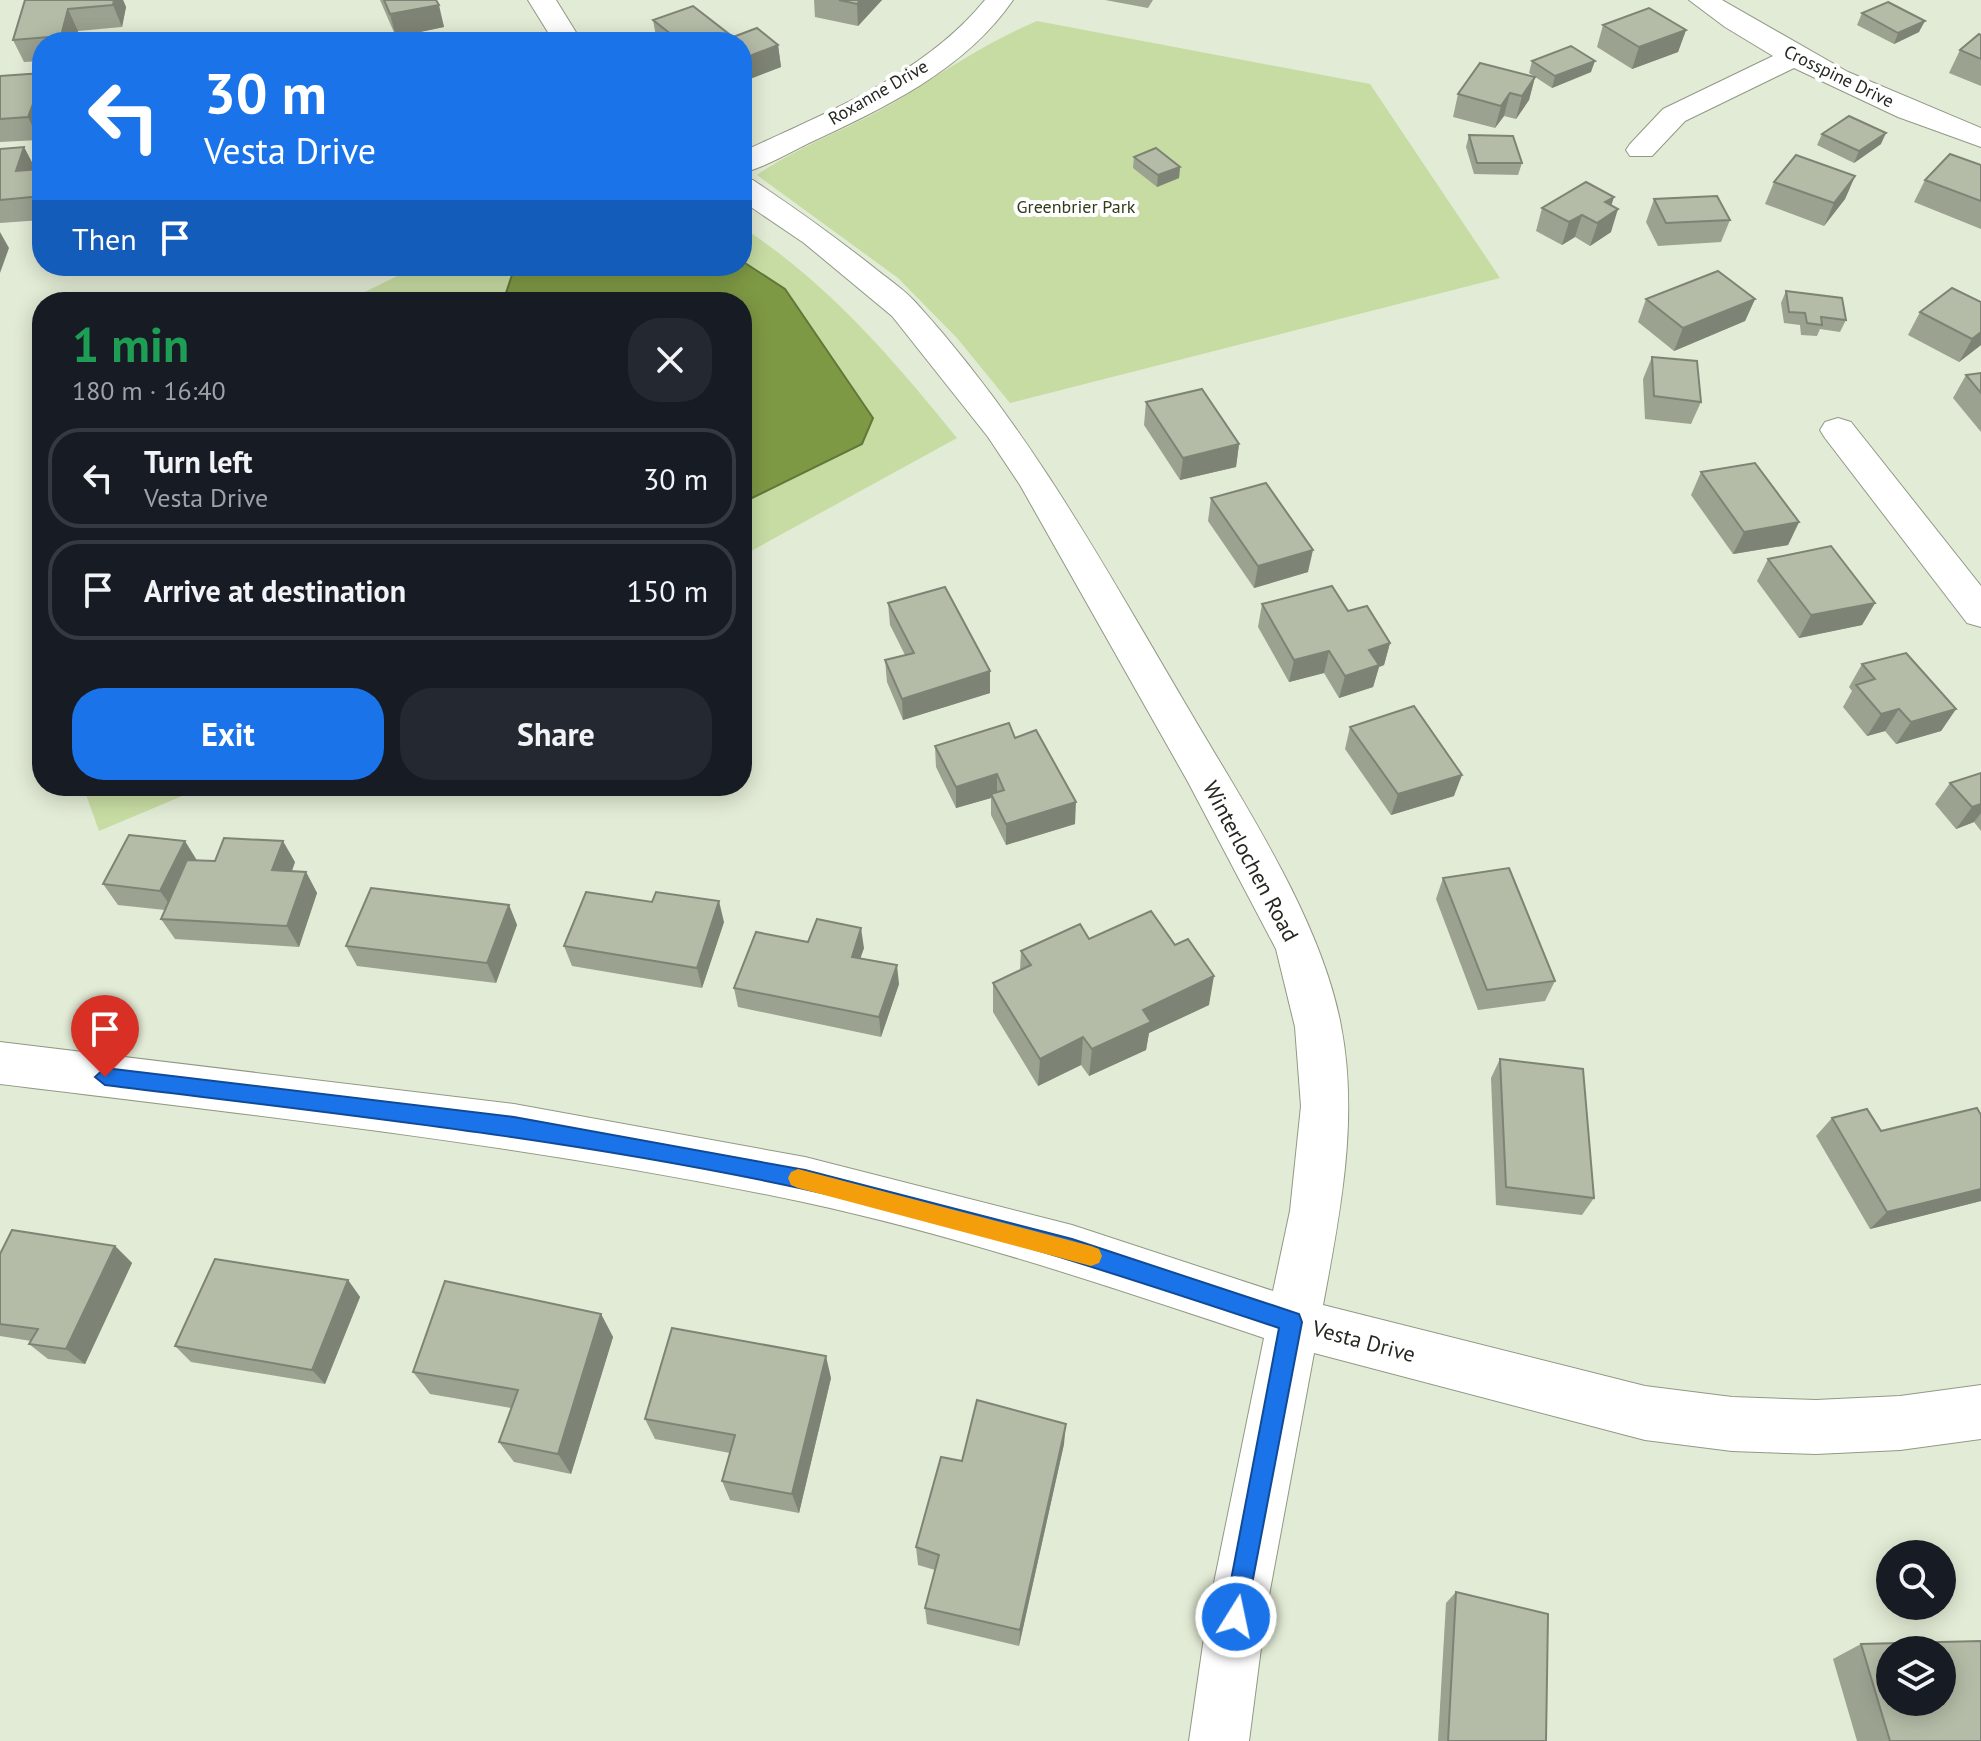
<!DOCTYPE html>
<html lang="en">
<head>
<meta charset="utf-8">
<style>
  :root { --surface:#171b24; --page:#242831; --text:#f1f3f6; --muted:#9ea1a6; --line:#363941; --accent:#1a73e8 }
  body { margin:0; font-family:"PT Sans",sans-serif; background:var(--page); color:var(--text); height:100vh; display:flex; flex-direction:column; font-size:30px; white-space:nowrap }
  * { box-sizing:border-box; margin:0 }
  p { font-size:26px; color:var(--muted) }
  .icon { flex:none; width:44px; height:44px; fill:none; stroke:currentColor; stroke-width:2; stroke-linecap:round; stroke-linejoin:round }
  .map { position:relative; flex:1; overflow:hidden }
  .sheet { position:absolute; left:32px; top:292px; width:720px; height:504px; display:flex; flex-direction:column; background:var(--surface); border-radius:32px; box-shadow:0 4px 20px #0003 }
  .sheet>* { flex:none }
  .banner { position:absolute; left:32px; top:32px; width:720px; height:244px; border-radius:32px; box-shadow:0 4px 20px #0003; background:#1a73e8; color:#fff; overflow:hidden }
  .fabs { position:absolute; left:1876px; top:1540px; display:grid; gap:16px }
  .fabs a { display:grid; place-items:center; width:80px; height:80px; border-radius:50%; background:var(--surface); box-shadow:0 4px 20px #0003; font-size:40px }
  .pin { position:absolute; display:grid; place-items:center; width:68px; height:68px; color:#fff; margin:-82px -34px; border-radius:50% 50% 50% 0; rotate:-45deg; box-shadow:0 0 8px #0007 }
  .pin .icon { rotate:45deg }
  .me { position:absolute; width:88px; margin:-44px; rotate:10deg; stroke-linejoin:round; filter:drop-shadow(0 0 6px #0008) }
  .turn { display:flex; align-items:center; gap:28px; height:168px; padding:0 40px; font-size:36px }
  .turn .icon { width:104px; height:104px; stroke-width:2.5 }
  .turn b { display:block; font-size:56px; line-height:68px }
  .then { display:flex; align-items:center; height:76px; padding:0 40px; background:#0003; gap:16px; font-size:30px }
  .round { display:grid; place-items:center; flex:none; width:84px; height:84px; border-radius:32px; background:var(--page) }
  .overview { display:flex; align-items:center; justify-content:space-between; height:136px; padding:0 40px }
  h1 { font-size:48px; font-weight:700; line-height:60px; color:#1e9e55 }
  .action { display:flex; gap:16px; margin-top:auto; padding:16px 40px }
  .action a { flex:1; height:92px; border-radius:32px; background:var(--accent); color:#fff; font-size:32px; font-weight:700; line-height:92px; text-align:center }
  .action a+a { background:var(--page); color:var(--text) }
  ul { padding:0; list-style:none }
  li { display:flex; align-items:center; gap:24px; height:100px; margin:0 16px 12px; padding:0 24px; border:4px solid var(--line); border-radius:32px }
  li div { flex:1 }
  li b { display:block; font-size:30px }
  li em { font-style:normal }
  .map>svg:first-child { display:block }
  .green { fill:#c7dca3 }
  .water { fill:#7e9944; stroke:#637739; stroke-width:2 }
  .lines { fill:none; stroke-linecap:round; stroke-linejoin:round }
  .minor-casing { stroke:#919985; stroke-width:2 }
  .minor { fill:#fff; fill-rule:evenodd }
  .wall { fill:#9ba290 }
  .shaded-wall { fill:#7e8475 }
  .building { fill:#b4bca7; stroke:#7e8475; stroke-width:2; fill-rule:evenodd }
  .route { fill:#1a73e8; stroke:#114b97; stroke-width:2 }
  .slow { fill:#f59e0b }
  .labels { text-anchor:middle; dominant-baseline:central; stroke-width:8; stroke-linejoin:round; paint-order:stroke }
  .far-street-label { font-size:18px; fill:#252820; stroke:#fff }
  .far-park-label { font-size:18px; fill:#313c18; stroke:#fff }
  .street-label { font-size:22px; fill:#252820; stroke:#fff }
</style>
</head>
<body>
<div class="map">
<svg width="1981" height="1741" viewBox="0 0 1981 1741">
  <rect width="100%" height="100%" fill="#e2ebd5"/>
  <g class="green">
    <path d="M1037,21L1370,84L1500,278L1010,403L957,338L898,278L757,175C803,143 856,127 903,97C946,70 990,41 1037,21Z"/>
    <path d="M742,227C828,283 893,359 957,438L742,556V302H344L418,266H742Z"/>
    <path d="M83,786H206L99,831Z"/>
  </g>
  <path class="water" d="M742,261L785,289L873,418L862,444L742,503V302H503L515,266H742Z"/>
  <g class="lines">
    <defs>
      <g id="minor">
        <path d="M528,0H556L582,42H554Z"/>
        <path d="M985,0H1013C965,70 884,108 809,143C787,154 765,167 742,173V152C827,112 924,75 985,0Z"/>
        <path d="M1689,0H1722L1848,72L1981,128V147L1898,117L1794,68L1685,121L1652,156H1630L1626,150L1630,144L1663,109L1773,56L1725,27Z"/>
        <path d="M742,178L753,180C796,209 837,238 877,270C891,281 907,292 918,305C1031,430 1107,571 1192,715C1246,807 1322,922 1341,1026C1359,1119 1340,1214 1323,1305L1645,1386L1732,1397L1816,1400L1900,1396L1981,1385V1439L1900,1450L1816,1454L1732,1451L1645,1440L1314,1353L1265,1617L1249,1741H1189L1207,1617L1264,1338C1112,1287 960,1236 803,1202C538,1146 269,1117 0,1084V1042L514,1104L805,1157L1072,1225L1273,1291L1290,1211L1301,1106L1295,1027L1276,949L1188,782L1020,485L988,437L892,316L804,243L742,201Z"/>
        <path d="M1838,418L1851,422L1981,586V627L1967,623L1825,438L1820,430L1825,422Z"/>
      </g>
    </defs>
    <use href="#minor" class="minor-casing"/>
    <use href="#minor" class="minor"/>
  </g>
  <g class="wall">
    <path d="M25,0H123L126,7L122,27L78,31L75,42H42V61L24,62L13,40Z"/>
    <path d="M380,0H436L444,27L396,37Z"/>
    <path d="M814,0H882L858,26L815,17Z"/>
    <path d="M1105,0H1153L1148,8Z"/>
    <path d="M693,6L733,37L757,28L778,45L781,67L742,82V42H657L653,20Z"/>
    <path d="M1862,13L1919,32L1894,44L1857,25Z"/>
    <path d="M1603,25L1686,30L1678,52L1632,69L1597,47Z"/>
    <path d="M1981,35V86L1949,73L1960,50Z"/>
    <path d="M1532,61L1591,72L1552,88L1529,73Z"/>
    <path d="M42,73V132L39,140L0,142V76Z"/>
    <path d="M1535,77L1529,100L1516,119L1504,116L1495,128L1453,117L1458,94Z"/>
    <path d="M1822,134L1881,144L1854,163L1817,145Z"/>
    <path d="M1469,135L1522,163L1518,175L1474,174L1466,147Z"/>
    <path d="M24,147L35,169H42V220L0,223V149Z"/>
    <path d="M1134,157L1180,167L1179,178L1157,187L1133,168Z"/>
    <path d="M1981,165V229L1914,202L1925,180Z"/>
    <path d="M1855,176L1845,199L1824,226L1765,204L1774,182Z"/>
    <path d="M1654,199L1730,220L1721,242L1658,246L1646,222Z"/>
    <path d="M1612,206L1611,232L1590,246L1575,237L1562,245L1536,231L1542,208Z"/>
    <path d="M1786,291L1846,320L1840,332L1820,329L1817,336L1801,335L1800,325L1784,323L1781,303Z"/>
    <path d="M1646,299H1755L1745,321L1674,351L1638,322Z"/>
    <path d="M1981,302V345L1959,362L1908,335L1920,312Z"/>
    <path d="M1652,357L1701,402L1691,424L1645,419L1643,379Z"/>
    <path d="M1981,373V432L1953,398L1966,375Z"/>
    <path d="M1146,402L1239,444L1236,467L1180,480L1144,425Z"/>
    <path d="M1701,472L1799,522L1788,545L1733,554L1691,495Z"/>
    <path d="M1211,498L1308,572L1254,588L1208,521Z"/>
    <path d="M1768,559L1875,603L1862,625L1799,638L1757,581Z"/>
    <path d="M888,603L990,671V693L903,720L887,682L885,660L905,655L890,625Z"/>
    <path d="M1262,604L1348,611L1390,643L1384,665L1379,667L1373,687L1339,698L1324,673L1289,682L1258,627Z"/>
    <path d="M1862,664L1956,709L1941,731L1896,744L1885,731L1867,736L1843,707L1852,691L1849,687Z"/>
    <path d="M1350,727L1454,796L1391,815L1345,749Z"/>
    <path d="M1015,738L1075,824L1006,845L991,815V798L956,808L936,767L935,746Z"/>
    <path d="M1981,773V831L1974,822L1956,829L1935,804L1950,783Z"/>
    <path d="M197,860L295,862L292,871L306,872L317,893L299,947L175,939L161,919L165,910L118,905L103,884Z"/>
    <path d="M1443,878L1555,981L1545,1001L1478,1010L1436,899Z"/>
    <path d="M509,905L517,925L496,983L357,966L346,946Z"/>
    <path d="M724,922L702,988L572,966L564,946Z"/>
    <path d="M1089,939L1209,1005L1149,1033L1146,1050L1089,1076L1081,1065L1038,1086L993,1012V983L1020,970L1021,951Z"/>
    <path d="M808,942L864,948L860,958L899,984L881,1037L738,1007L734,988Z"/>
    <path d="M1500,1059L1594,1198L1582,1215L1496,1205L1491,1078Z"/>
    <path d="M1981,1115V1201L1870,1229L1816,1136L1832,1118L1881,1131Z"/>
    <path d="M115,1246L132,1263L85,1364L48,1359L29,1344L31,1341L0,1336V1254Z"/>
    <path d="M348,1280L360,1297L325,1384L191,1362L175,1346Z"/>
    <path d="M601,1314L613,1337L571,1474L514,1462L499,1442L511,1408L430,1394L413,1372Z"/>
    <path d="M831,1378L799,1513L730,1500L722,1481L730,1453L655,1439L645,1419Z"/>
    <path d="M1064,1444L1019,1646L927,1624L925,1608L935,1570L918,1565L916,1547L962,1461Z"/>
    <path d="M1456,1592L1546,1741H1438L1446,1603Z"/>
    <path d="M1861,1644L1981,1741H1857L1833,1659Z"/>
  </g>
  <g class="shaded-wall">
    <path d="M114,0H123L126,7L122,27L113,5Z"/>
    <path d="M860,0H882L858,26L857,4Z"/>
    <path d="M439,5L444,27L396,37L390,14Z"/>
    <path d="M68,9L78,31L75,42H64L61,36Z"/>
    <path d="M1925,21L1919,32L1894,44L1898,33Z"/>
    <path d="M1686,30L1678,52L1632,69L1639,47Z"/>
    <path d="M778,45L781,67L742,82V59Z"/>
    <path d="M1595,61L1591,72L1552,88L1555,76Z"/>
    <path d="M1535,77L1529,100L1516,119L1522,96Z"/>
    <path d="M1510,93L1504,116L1495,128L1501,106Z"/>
    <path d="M35,99L42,114V132L39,140L28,117Z"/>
    <path d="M1886,133L1881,144L1854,163L1859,151Z"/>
    <path d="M24,147L36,170L16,171Z"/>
    <path d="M1180,167L1179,178L1157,187L1158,175Z"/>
    <path d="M1855,176L1845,199L1824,226L1834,203Z"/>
    <path d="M1614,197L1608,216L1618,209L1611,232L1590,246L1605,202Z"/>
    <path d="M1582,215L1575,237L1562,245L1569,222Z"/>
    <path d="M0,232L9,248L0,273Z"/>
    <path d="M1755,299L1745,321L1674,351L1683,328Z"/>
    <path d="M1981,332V345L1959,362L1972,339Z"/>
    <path d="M1239,444L1236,467L1180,480L1183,458Z"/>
    <path d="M1799,522L1788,545L1733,554L1744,532Z"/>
    <path d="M1313,550L1308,572L1254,588L1258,566Z"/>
    <path d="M1875,603L1862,625L1799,638L1811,615Z"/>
    <path d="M1390,643L1384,665L1379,667L1373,687L1339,698L1345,676L1369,650Z"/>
    <path d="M1329,651L1324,673L1289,682L1294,660Z"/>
    <path d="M990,671V693L903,720L902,699Z"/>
    <path d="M1899,709L1885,731L1867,736L1881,714Z"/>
    <path d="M1956,709L1941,731L1896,744L1911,722Z"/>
    <path d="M997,774V796L991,794V798L956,808V787Z"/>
    <path d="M1462,775L1454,796L1391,815L1398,794Z"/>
    <path d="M1076,802L1075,824L1006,845V824Z"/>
    <path d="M1981,804V813L1974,822L1956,829L1972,807Z"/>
    <path d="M185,841L198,862L174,911L160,891Z"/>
    <path d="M283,841L295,862L284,891L272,870Z"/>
    <path d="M306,872L317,893L299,947L287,926Z"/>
    <path d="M719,901L724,922L702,988L697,968Z"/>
    <path d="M509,905L517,925L496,983L487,963Z"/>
    <path d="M861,928L864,948L854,977L852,957Z"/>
    <path d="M897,965L899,984L881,1037L879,1017Z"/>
    <path d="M1214,976L1209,1005L1149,1033L1146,1050L1089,1076L1092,1049L1143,1010Z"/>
    <path d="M1083,1037L1081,1065L1038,1086L1040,1059Z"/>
    <path d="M1981,1189V1201L1870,1229L1887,1212Z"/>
    <path d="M115,1246L132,1263L85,1364L66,1349Z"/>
    <path d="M348,1280L360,1297L325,1384L312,1370Z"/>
    <path d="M601,1314L613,1337L571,1474L558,1454Z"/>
    <path d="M826,1356L831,1378L799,1513L792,1494Z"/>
    <path d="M1066,1424L1064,1444L1019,1646L1020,1630Z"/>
  </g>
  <g class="building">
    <path d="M25,0H114L113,5L68,9L61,36L13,40Z"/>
    <path d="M384,0H436L439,5L390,14Z"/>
    <path d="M839,0H860L857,4Z"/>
    <path d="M1888,2L1925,21L1898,33L1862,13Z"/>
    <path d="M693,6L733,37L757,28L778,45L742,59V42H681L653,20Z"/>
    <path d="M1649,8L1686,30L1639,47L1603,25Z"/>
    <path d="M1979,34L1981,35V59L1960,50Z"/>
    <path d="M1571,46L1595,61L1555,76L1532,61Z"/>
    <path d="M1480,63L1535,77L1522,96L1510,93L1501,106L1458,94Z"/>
    <path d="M42,73V98L35,99L28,117L0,119V76Z"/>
    <path d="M1849,116L1886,133L1859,151L1822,134Z"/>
    <path d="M1469,135L1513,136L1522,163H1477Z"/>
    <path d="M24,147L16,171L42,169L41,183H42V196L0,200V149Z"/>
    <path d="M1156,148L1180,167L1158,175L1134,157Z"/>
    <path d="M1950,154L1981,165V201L1925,180Z"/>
    <path d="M1796,155L1855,176L1834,203L1774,182Z"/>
    <path d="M1586,182L1614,197L1605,202L1618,209L1597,223L1582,215L1569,222L1542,208Z"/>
    <path d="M1717,196L1730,220L1666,223L1654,199Z"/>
    <path d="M1718,271L1755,299L1683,328L1646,299Z"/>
    <path d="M1952,288L1981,302V332L1972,339L1920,312Z"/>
    <path d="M1786,291L1842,298L1846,320L1821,317L1822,325L1807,323L1805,313L1789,312Z"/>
    <path d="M1652,357L1697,361L1701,402L1654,396Z"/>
    <path d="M1981,373V393L1966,375Z"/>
    <path d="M1202,389L1239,444L1183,458L1146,402Z"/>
    <path d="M1755,463L1799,522L1744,532L1701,472Z"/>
    <path d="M1266,483L1313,550L1258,566L1211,498Z"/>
    <path d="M1831,546L1875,603L1811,615L1768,559Z"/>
    <path d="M1332,586L1348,611L1367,606L1390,643L1369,650L1379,665L1345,676L1329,651L1294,660L1262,604Z"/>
    <path d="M945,587L990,671L902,699L885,660L914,653L888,603Z"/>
    <path d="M1906,653L1956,709L1911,722L1899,709L1881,714L1856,685L1875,679L1862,664Z"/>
    <path d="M1414,706L1462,775L1398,794L1350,727Z"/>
    <path d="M1009,723L1015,738L1036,730L1076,802L1006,824L991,794L1004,790L997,774L956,787L935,746Z"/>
    <path d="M1981,773V804L1972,807L1950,783Z"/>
    <path d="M129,835L185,841L160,891L103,884Z"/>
    <path d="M224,838L283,841L272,870L306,872L287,926L161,919L187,860L215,861Z"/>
    <path d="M1509,868L1555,981L1487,990L1443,878Z"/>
    <path d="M371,888L509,905L487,963L346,946Z"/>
    <path d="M586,892L652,902L656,892L719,901L697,968L564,946Z"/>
    <path d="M1151,911L1175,945L1188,939L1214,976L1143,1010L1151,1022L1092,1049L1083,1037L1040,1059L993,983L1031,965L1021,951L1080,924L1089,939Z"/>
    <path d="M817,919L861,928L852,957L897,965L879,1017L734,988L756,932L808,942Z"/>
    <path d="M1500,1059L1583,1069L1594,1198L1506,1187Z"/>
    <path d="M1977,1108L1981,1115V1189L1887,1212L1832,1118L1867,1109L1881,1131Z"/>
    <path d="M12,1230L115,1246L66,1349L29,1344L38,1329L0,1324V1254Z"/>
    <path d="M215,1259L348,1280L312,1370L175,1346Z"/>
    <path d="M445,1281L601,1314L558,1454L499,1442L518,1390L413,1372Z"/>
    <path d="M672,1328L826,1356L792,1494L722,1481L735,1435L645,1419Z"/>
    <path d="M977,1400L1066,1424L1020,1630L925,1608L939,1555L916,1547L941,1457L962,1461Z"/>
    <path d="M1456,1592L1548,1614L1546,1741H1448Z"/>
    <path d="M1981,1641V1741H1890L1861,1644ZM1890,1650H1942V1702H1890Z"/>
  </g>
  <path class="route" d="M105,1068L514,1117L805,1170L1072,1239L1299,1314L1302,1322L1244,1626L1236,1629L1227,1626L1224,1617L1279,1328C1123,1276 965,1224 804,1189C573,1139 339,1114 105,1085L95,1077Z"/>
  <path class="slow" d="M798,1169L1091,1246L1099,1249L1102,1256L1099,1263L1091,1266L798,1188L791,1185L788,1178L791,1172Z"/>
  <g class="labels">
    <g class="far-street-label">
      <text transform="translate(1839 76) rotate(26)">Crosspine Drive</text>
      <text transform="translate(878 92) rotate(-30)">Roxanne Drive</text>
    </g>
    <g class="far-park-label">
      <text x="1076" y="206">Greenbrier Park</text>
    </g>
    <g class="street-label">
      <text transform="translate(1251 861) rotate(62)">Winterlochen Road</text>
      <text transform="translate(1364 1341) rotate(15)">Vesta Drive</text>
    </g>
  </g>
</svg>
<div class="fabs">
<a><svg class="icon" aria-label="search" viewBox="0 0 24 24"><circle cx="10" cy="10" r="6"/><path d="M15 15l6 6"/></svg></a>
<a><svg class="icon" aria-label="layers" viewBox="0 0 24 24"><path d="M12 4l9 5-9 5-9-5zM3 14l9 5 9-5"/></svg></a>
</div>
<div class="pin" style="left:105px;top:1077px;background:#d93025"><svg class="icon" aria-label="arrive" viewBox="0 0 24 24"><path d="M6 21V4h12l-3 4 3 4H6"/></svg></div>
<svg class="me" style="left:1236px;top:1617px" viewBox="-20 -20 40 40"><circle r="17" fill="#1a73e8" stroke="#fff" stroke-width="3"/><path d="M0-11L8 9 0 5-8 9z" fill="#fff"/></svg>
<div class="banner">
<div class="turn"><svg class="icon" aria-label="left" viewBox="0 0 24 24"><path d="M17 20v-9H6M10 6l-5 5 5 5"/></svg><div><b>30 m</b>Vesta Drive</div></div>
<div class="then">Then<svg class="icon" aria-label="arrive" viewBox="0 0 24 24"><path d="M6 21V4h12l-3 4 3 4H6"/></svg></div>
</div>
<section class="sheet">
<div class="overview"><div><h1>1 min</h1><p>180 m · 16:40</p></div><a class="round"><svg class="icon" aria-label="close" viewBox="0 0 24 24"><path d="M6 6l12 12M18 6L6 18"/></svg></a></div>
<ul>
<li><svg class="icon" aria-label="left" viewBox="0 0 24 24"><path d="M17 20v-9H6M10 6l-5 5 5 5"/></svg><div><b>Turn left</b><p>Vesta Drive</p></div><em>30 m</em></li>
<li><svg class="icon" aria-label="arrive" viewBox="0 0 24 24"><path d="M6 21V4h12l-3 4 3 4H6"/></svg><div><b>Arrive at destination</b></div><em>150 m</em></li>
</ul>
<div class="action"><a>Exit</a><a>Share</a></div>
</section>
</div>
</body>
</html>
